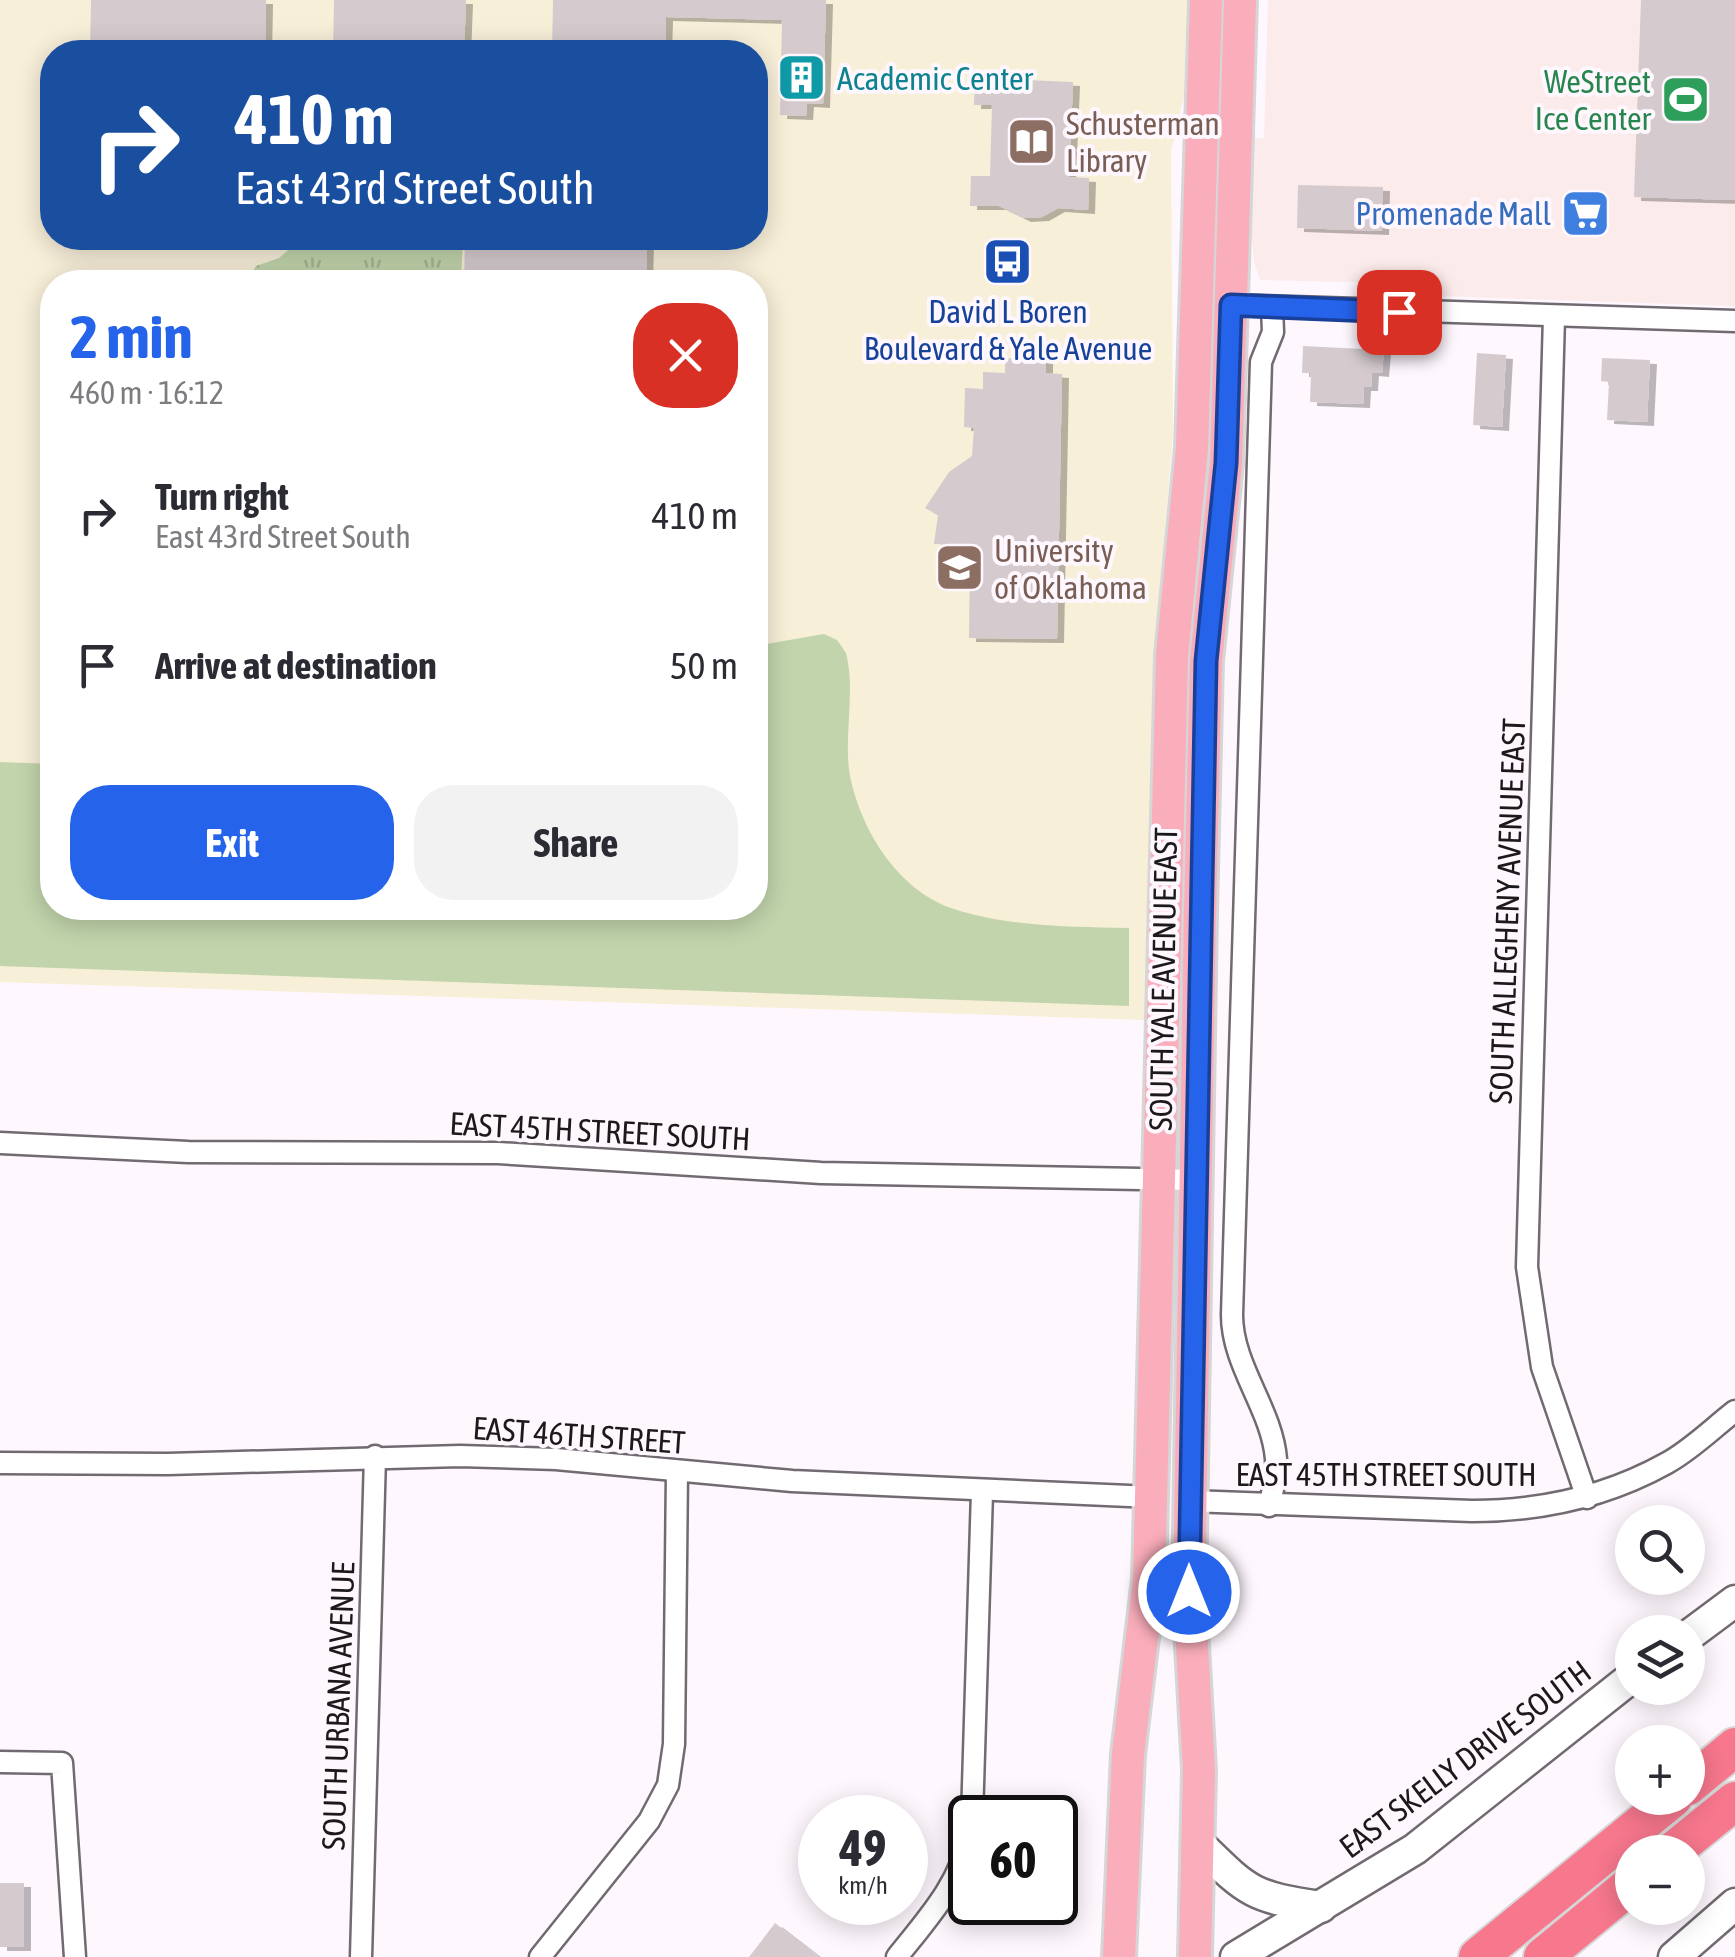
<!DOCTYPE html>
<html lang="en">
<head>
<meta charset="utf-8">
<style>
  :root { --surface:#fff; --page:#f2f2f3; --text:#2b2b33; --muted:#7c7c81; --accent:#2563eb }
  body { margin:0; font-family:"Asap Condensed",sans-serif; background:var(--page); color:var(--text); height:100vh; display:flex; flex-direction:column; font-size:38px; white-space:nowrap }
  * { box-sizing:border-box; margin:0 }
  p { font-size:32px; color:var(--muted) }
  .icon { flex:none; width:55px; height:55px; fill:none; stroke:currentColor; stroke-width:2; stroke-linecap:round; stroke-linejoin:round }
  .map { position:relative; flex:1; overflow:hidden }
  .panel { position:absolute; left:40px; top:270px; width:728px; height:650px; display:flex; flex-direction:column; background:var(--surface); border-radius:40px; box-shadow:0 5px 25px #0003 }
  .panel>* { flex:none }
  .top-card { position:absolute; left:40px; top:40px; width:728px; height:210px; border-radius:40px; box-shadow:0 5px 25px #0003; background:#1a4fa0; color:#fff; overflow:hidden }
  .fabs { position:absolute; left:1615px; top:1505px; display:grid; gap:20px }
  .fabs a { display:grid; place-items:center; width:90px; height:90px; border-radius:50%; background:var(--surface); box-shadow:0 5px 25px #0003; font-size:50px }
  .speed { position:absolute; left:798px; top:1795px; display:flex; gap:20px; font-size:50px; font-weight:700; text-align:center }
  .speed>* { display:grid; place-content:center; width:130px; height:130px; border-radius:50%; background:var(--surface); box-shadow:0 5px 25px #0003; line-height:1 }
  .speed small { font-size:25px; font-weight:400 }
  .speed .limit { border:5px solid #111; border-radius:15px; background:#fff; color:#111 }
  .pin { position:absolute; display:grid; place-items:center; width:85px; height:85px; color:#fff; margin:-42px; border-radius:20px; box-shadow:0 5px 15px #0006 }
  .me { position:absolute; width:110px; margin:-55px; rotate:0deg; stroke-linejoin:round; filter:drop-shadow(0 0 8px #0008) }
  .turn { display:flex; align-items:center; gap:35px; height:210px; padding:0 30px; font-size:45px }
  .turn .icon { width:130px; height:130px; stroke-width:2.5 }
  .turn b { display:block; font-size:70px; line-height:85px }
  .round { display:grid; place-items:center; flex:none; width:105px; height:105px; border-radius:40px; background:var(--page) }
  .overview { display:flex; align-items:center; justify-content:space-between; height:170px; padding:0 30px }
  h1 { font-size:60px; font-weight:700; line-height:75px; color:var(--accent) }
  .action { display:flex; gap:20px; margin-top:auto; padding:20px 30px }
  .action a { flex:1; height:115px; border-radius:40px; background:var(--accent); color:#fff; font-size:40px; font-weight:700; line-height:115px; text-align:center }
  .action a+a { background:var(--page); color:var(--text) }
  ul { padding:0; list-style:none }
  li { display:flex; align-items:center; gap:30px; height:150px; padding:0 30px }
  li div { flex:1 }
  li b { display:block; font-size:38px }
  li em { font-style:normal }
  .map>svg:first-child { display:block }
  .commercial { fill:#fcebeb }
  .education { fill:#f8efd9; fill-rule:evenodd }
  .grass { fill:url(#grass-tufts) }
  .pitch { fill:#c1d4ab }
  .building { fill:#d5cbcf; filter:url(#shadow) }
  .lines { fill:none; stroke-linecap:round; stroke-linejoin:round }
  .street-casing { stroke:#716a71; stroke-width:25 }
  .secondary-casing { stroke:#716a71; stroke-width:35 }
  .primary-casing { stroke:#d6d6d6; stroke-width:38 }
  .highway-casing { stroke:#d6d6d6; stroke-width:42 }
  .street { stroke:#fff; stroke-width:20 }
  .secondary { stroke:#fff; stroke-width:30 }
  .primary { stroke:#faadbb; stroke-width:32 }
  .highway { stroke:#f7778d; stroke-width:38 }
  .route-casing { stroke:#184099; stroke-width:25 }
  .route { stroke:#2563eb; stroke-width:18 }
  .labels { text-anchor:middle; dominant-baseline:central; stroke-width:8; stroke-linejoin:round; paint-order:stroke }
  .culture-label { font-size:32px; fill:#0d838f; stroke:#fff7fe; text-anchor:start }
  .leisure-label { font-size:32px; fill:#27864d; stroke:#fff7fe; text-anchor:end }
  .education-label { font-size:32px; fill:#785e54; stroke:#fff7fe; text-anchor:start }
  .shop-label { font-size:32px; fill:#366cbe; stroke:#fff7fe; text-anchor:end }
  .transit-label { font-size:32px; fill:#164399; stroke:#fff7fe }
  .street-label { font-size:32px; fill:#1c191c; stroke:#fff7fe }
</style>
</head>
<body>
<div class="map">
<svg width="1735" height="1957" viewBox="0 0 1735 1957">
  <defs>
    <pattern id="grass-tufts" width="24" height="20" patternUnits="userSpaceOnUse" patternTransform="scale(2.5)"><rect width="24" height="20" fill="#c1d4ab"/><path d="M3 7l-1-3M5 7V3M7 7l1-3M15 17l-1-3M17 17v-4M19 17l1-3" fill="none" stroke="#a5b593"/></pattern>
    <filter id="shadow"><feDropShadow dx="7" dy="4" stdDeviation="0" flood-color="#0004"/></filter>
  </defs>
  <rect width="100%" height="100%" fill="#fff7fe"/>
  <path class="commercial" d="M1268,0H1735V306L1433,296V284L1260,280L1254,262L1251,228L1254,138H1264Z"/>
  <path class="education" d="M0,0H1187L1184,96L1171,151L1173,435L1154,656L1144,1020L0,982ZM52,52H755V238H52ZM52,282H755V908H52Z"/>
  <path class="grass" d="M302,238H463L461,282H301L256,275L253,271L256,266L279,258Z"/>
  <path class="pitch" d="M824,634L837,640L846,653C856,692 843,736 850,776C861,830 898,891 954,909C1009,927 1072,927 1129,928V1006L0,966V762L52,764V908H755V646Z"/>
  <g class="building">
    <path d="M91,0H266L265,52H90Z"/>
    <path d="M334,0H466L464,52H333Z"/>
    <path d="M553,0H826L823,104L807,103L806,116L780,115L782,20L666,17L665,50L552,52Z"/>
    <path d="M1641,0H1735V200L1634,197Z"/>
    <path d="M975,78L1073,82L1069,177L1089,178L1088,210L1058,208L1042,217L1024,218L999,206H970L971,176H990L992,105H974Z"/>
    <path d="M1298,185L1383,187L1382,231L1297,228Z"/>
    <path d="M465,238H647L646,282H464Z"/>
    <path d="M1303,346L1384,350L1382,373L1372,372L1371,387H1364L1363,404L1310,402L1311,373H1302Z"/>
    <path d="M1477,353L1506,355L1502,427L1473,425Z"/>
    <path d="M1005,358L1046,359V373L1062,374L1057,639L969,638L970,545L934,544L938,515L925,508L949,472L972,456L974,428L964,427L965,388L983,389V372L1005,373Z"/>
    <path d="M1602,358L1650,360L1647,422L1607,420L1609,382L1601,381Z"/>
    <rect x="0" y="1883" width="24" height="64"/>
    <path d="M775,1923L819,1957H749Z"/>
  </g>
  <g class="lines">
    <defs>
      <g id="street">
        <path d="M1231,305L1735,321"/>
        <path d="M1554,317L1527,1267L1542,1367L1587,1498"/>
        <path d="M0,1143L188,1152L498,1153L821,1173L1196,1180"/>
        <path d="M0,1463L168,1464L460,1456L556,1459L792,1481L1152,1497"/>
        <path d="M1190,1501L1472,1511C1542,1511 1606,1497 1667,1463C1691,1450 1713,1428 1735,1411"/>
        <path d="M1269,1506C1273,1490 1277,1475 1276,1459C1272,1409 1232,1366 1232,1315L1261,362L1273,332L1272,307"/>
        <path d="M0,1762L62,1763L75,1957"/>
        <path d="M972,1818L982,1492"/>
        <path d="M361,1957L375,1456"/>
        <path d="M540,1957L649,1821L668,1785L674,1744L677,1472"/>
        <path d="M897,1957C928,1918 960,1884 970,1834"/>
      </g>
      <g id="secondary">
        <path d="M1688,1636L1735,1601"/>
        <path d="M1198,1843C1248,1892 1251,1897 1321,1907"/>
        <path d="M1236,1957L1415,1849L1632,1677"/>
        <path d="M1674,1957L1735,1904"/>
      </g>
      <g id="primary">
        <path d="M1119,1957L1128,1754L1149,1579L1172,656L1192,448L1206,0"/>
        <path d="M1195,1957L1199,1770L1189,1593L1200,912L1206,661L1226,463L1240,0"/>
      </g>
      <g id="highway">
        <path d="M1688,1786L1735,1747"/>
        <path d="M1672,1852L1735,1801"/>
        <path d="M1478,1957L1673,1798"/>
        <path d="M1543,1957L1632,1884"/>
      </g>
    </defs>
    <use href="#street" class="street-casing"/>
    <use href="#secondary" class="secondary-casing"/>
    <use href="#primary" class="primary-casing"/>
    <use href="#highway" class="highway-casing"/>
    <use href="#street" class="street"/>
    <use href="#secondary" class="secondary"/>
    <use href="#primary" class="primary"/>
    <use href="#highway" class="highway"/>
  </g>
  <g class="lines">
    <defs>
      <path id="route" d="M1189,1592L1206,661L1226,463L1231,305L1399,312"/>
    </defs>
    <use href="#route" class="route-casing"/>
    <use href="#route" class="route"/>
  </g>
  <defs>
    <symbol id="building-square" viewBox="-11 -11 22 22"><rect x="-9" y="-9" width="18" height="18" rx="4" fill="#0f9aa8" stroke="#fff7fe"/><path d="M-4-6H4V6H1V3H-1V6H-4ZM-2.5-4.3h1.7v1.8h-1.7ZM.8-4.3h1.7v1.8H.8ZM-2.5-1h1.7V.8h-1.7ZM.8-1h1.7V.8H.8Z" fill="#fff"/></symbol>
    <symbol id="stadium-square" viewBox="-11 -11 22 22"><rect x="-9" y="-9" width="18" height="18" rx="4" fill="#2e9e5b" stroke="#fff7fe"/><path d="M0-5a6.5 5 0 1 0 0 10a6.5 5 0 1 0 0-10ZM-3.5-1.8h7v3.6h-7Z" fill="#fff"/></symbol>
    <symbol id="library-square" viewBox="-11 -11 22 22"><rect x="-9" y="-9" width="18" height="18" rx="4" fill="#8d6e63" stroke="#fff7fe"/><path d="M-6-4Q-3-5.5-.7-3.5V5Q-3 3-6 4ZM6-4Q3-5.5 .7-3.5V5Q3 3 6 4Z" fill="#fff"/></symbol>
    <symbol id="supermarket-square" viewBox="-11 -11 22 22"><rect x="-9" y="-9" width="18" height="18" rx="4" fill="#3f7fe0" stroke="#fff7fe"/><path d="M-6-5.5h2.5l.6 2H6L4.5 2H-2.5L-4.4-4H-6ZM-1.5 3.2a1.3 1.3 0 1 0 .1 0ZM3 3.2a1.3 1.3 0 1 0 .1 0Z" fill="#fff"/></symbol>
    <symbol id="bus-square" viewBox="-11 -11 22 22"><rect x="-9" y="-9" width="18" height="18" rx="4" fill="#1a4fb4" stroke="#fff7fe"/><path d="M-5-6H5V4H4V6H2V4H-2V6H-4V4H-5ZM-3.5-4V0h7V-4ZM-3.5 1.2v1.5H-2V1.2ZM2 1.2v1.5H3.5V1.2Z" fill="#fff"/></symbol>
    <symbol id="university-square" viewBox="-11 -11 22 22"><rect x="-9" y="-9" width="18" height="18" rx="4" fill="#8d6e63" stroke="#fff7fe"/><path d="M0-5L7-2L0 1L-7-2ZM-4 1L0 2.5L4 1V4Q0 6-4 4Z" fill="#fff"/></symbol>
  </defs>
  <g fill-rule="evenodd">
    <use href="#building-square" x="774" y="50" width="55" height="55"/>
    <use href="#stadium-square" x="1658" y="72" width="55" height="55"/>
    <use href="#library-square" x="1004" y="114" width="55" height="55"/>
    <use href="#supermarket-square" x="1558" y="186" width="55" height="55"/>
    <use href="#bus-square" x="980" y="234" width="55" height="55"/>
    <use href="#university-square" x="932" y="540" width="55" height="55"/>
  </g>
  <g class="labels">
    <g class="culture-label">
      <text x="837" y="78">Academic Center</text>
    </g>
    <g class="leisure-label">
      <text x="1651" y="81">WeStreet<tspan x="1651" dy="37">Ice Center</tspan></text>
    </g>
    <g class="education-label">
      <text x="1066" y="123">Schusterman<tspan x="1066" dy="37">Library</tspan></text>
      <text x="994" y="550">University<tspan x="994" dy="37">of Oklahoma</tspan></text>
    </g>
    <g class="shop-label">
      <text x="1551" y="213">Promenade Mall</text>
    </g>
    <g class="transit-label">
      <text x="1008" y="311">David L Boren<tspan x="1008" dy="37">Boulevard &amp; Yale Avenue</tspan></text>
    </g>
    <g class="street-label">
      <text transform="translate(1507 911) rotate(-88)">SOUTH ALLEGHENY AVENUE EAST</text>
      <text transform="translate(1163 979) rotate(-89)">SOUTH YALE AVENUE EAST</text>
      <text transform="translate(600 1131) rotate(3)">EAST 45TH STREET SOUTH</text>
      <text transform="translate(579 1435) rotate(4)">EAST 46TH STREET</text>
      <text x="1386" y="1474">EAST 45TH STREET SOUTH</text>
      <text transform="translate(338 1706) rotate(-88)">SOUTH URBANA AVENUE</text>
      <text transform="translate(1465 1759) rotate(-37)">EAST SKELLY DRIVE SOUTH</text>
    </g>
  </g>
</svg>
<div class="fabs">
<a><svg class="icon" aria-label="search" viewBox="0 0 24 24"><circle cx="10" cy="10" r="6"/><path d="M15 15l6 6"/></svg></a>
<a><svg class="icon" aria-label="layers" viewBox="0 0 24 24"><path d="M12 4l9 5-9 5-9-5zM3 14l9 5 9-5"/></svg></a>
<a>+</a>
<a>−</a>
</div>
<div class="speed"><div>49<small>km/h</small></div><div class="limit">60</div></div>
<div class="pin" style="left:1399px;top:312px;background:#d93025"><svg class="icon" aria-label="arrive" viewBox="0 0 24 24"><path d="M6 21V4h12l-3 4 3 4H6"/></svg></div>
<svg class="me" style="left:1189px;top:1592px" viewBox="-20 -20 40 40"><circle r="17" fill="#2563eb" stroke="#fff" stroke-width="3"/><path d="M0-11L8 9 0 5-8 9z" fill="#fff"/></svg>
<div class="top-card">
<div class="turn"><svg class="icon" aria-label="right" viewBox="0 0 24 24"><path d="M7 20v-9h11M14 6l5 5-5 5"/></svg><div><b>410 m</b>East 43rd Street South</div></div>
</div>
<section class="panel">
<div class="overview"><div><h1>2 min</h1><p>460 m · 16:12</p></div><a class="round" style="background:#d93025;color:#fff"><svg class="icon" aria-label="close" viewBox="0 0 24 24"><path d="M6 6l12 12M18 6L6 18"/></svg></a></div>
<ul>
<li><svg class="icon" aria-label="right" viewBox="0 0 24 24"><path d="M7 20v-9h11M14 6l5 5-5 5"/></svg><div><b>Turn right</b><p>East 43rd Street South</p></div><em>410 m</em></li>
<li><svg class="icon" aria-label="arrive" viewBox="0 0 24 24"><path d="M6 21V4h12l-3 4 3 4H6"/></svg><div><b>Arrive at destination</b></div><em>50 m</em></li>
</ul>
<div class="action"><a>Exit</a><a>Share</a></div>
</section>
</div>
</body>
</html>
